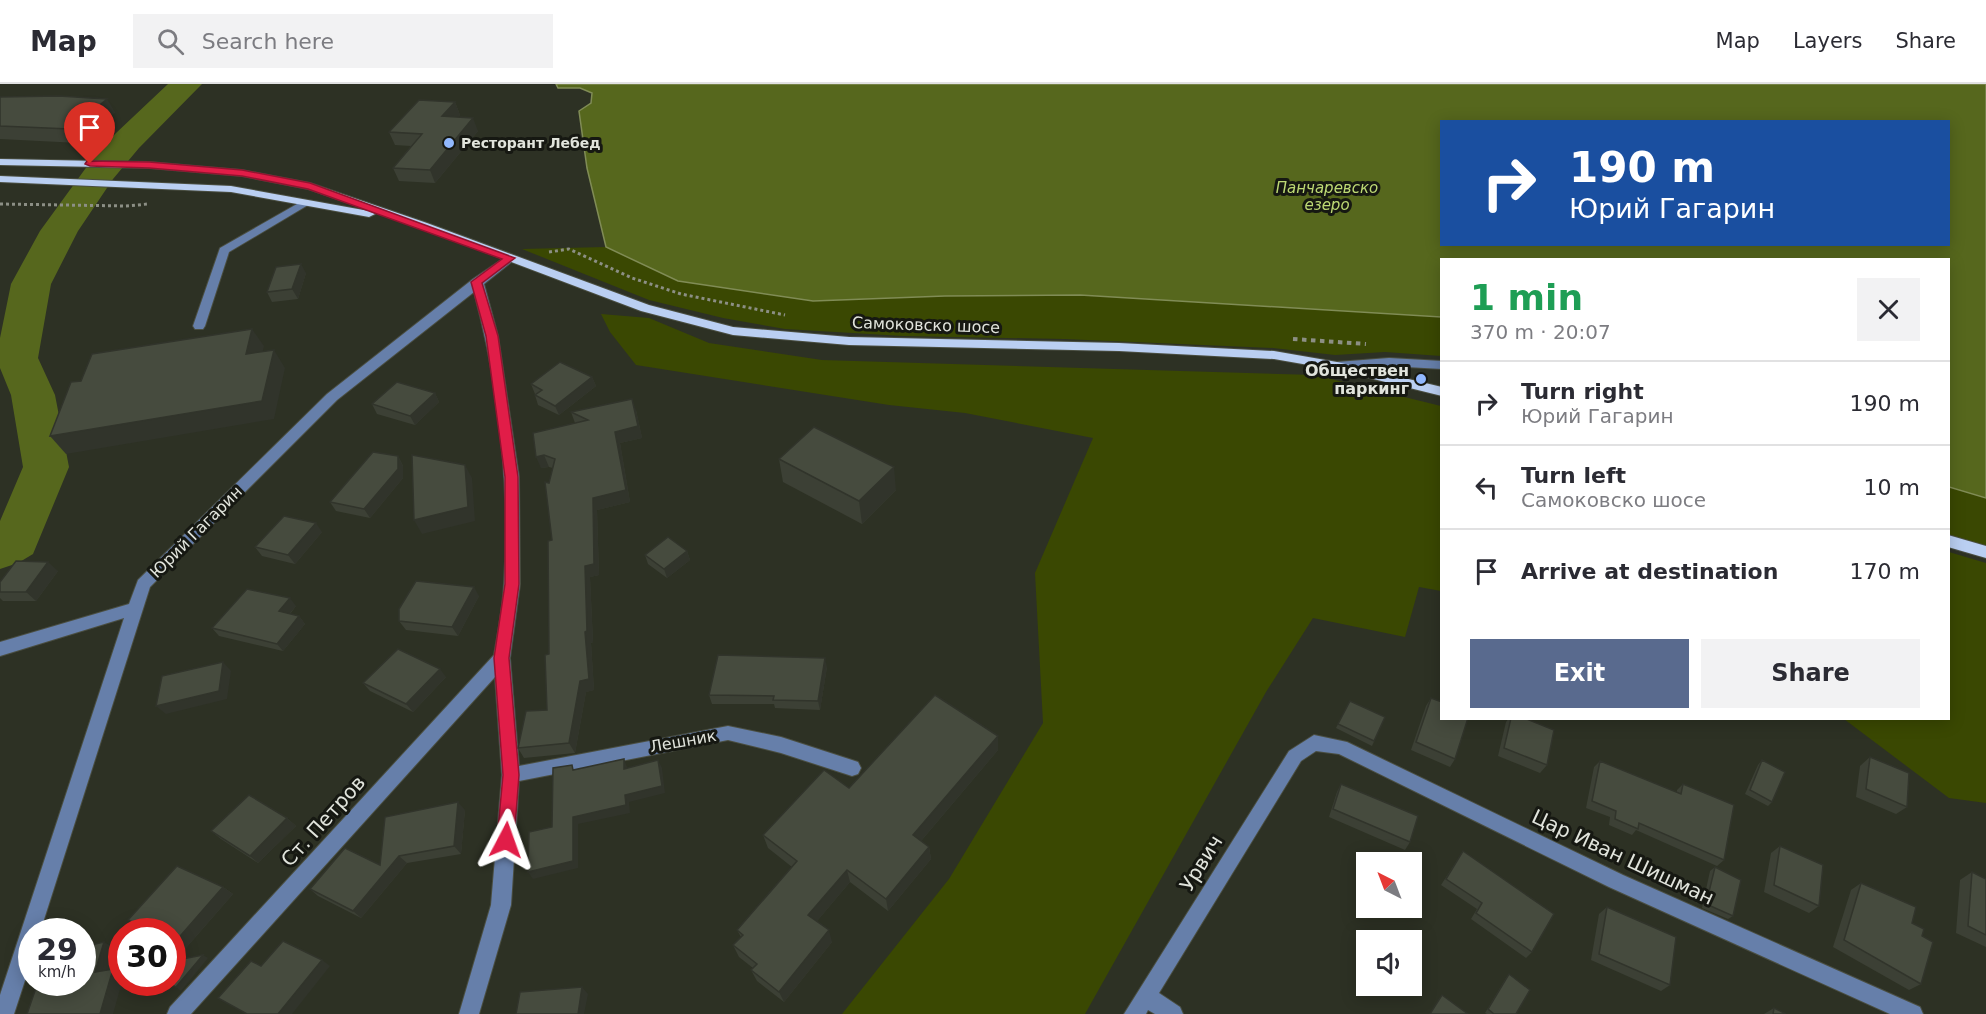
<!DOCTYPE html>
<html lang="en">
<head>
<meta charset="utf-8">
<style>
  :root { --surface:#fff; --page:#f2f2f3; --text:#2b2b33; --muted:#7c7c81; --line:#e1e1e2; --accent:#596a8e }
  body { margin:0; font-family:"DejaVu Sans",sans-serif; background:var(--page); color:var(--text); height:100vh; display:flex; flex-direction:column; font-size:22px; white-space:nowrap }
  * { box-sizing:border-box; margin:0 }
  p { font-size:20px; color:var(--muted) }
  .icon { flex:none; width:33px; height:33px; fill:none; stroke:currentColor; stroke-width:2; stroke-linecap:round; stroke-linejoin:round }
  .map { position:relative; flex:1; overflow:hidden }
  .panel { position:absolute; left:1440px; top:174px; width:510px; height:462px; display:flex; flex-direction:column; background:var(--surface); border-radius:0px; box-shadow:0 3px 15px #0003 }
  .panel>* { flex:none }
  .banner { position:absolute; left:1440px; top:36px; width:510px; height:126px; border-radius:0px; box-shadow:0 3px 15px #0003; background:#1a4fa0; color:#fff; overflow:hidden }
  .needle { width:39px; rotate:318deg }
  .buttons { position:absolute; left:1356px; top:768px; display:grid; gap:12px }
  .buttons a { display:grid; place-items:center; width:66px; height:66px; border-radius:0px; background:var(--surface); box-shadow:0 3px 15px #0003; font-size:30px }
  .speed { position:absolute; left:18px; top:834px; display:flex; gap:12px; font-size:30px; font-weight:700; text-align:center }
  .speed>* { display:grid; place-content:center; width:78px; height:78px; border-radius:50%; background:var(--surface); box-shadow:0 3px 15px #0003; line-height:1 }
  .speed small { font-size:15px; font-weight:400 }
  .speed .limit { border:9px solid #d22; background:#fff; color:#111 }
  .pin { position:absolute; display:grid; place-items:center; width:51px; height:51px; color:#fff; margin:-62px -26px; border-radius:50% 50% 50% 0; rotate:-45deg; box-shadow:0 0 6px #0007 }
  .pin .icon { rotate:45deg }
  .me { position:absolute; width:66px; margin:-33px; rotate:4deg; stroke-linejoin:round; filter:drop-shadow(0 0 4px #0008) }
  .turn { display:flex; align-items:center; gap:21px; height:126px; padding:0 30px; font-size:27px }
  .turn .icon { width:78px; height:78px; stroke-width:2.5 }
  .turn b { display:block; font-size:42px; line-height:51px }
  .round { display:grid; place-items:center; flex:none; width:63px; height:63px; border-radius:0px; background:var(--page) }
  .head { display:flex; align-items:center; justify-content:space-between; height:102px; padding:0 30px }
  h1 { font-size:36px; font-weight:800; line-height:45px; color:#1e9e55 }
  .primary-button { display:flex; gap:12px; margin-top:auto; padding:12px 30px }
  .primary-button a { flex:1; height:69px; border-radius:0px; background:var(--accent); color:#fff; font-size:24px; font-weight:800; line-height:69px; text-align:center }
  .primary-button a+a { background:var(--page); color:var(--text) }
  ul { padding:0; list-style:none }
  li { display:flex; align-items:center; gap:18px; height:84px; padding:0 30px; border-top:2px solid var(--line) }
  li div { flex:1 }
  li b { display:block; font-size:22px }
  li em { font-style:normal }
  header { display:flex; align-items:center; gap:36px; box-sizing:border-box; height:84px; padding:0 30px; background:var(--surface); border-bottom:2px solid var(--line) }
  header strong { font-size:28px }
  nav { display:flex; gap:33px; margin-inline-start:auto; font-size:21px }
  .search { width:420px; height:54px; background:var(--page); display:flex; align-items:center; gap:15px; box-sizing:border-box; padding:0 21px; border-radius:0px; color:var(--muted); font-size:22px }
  .map>svg:first-child { display:block }
  .green { fill:#3a4802 }
  .water { fill:#56671d; stroke:#808c56; stroke-width:1.5; fill-rule:evenodd }
  .lines { fill:none; stroke-linecap:round; stroke-linejoin:round }
  .river { fill:#56671d; fill-rule:evenodd }
  .minor-casing { stroke:#4a4e41; stroke-width:2 }
  .major-casing { stroke:#4a4e41; stroke-width:2 }
  .path-far1 { stroke:#8c8f85; stroke-width:3; stroke-dasharray:3 3; stroke-linecap:butt }
  .path { stroke:#8c8f85; stroke-width:4; stroke-dasharray:4.5 4.5; stroke-linecap:butt }
  .minor { fill:#667faa; fill-rule:evenodd }
  .major { fill:#bacff2; fill-rule:evenodd }
  .wall { fill:#3c4035 }
  .shaded-wall { fill:#31342b }
  .building { fill:#464b3e; stroke:#31342b; stroke-width:1.5 }
  .route { fill:#e11d48; stroke:#92132f; stroke-width:1.5 }
  .poi-dot { fill:#91b8fd; stroke:#161812; stroke-width:2 }
  .labels { text-anchor:middle; dominant-baseline:central; stroke-width:6; stroke-linejoin:round; paint-order:stroke }
  .far-poi-label { font-size:14px; font-weight:bold; fill:#e1e4dc; stroke:#161812; text-anchor:start }
  .far-water-label { font-size:15px; font-style:italic; fill:#bdd974; stroke:#161812 }
  .street-label { font-size:16px; fill:#e1e4dc; stroke:#161812 }
  .poi-label { font-size:16px; font-weight:bold; fill:#e1e4dc; stroke:#161812; text-anchor:end }
  .near-street-label { font-size:20px; fill:#e1e4dc; stroke:#161812 }
</style>
</head>
<body>
<header>
<strong>Map</strong>
<div class="search"><svg class="icon" aria-label="search" viewBox="0 0 24 24"><circle cx="10" cy="10" r="6"/><path d="M15 15l6 6"/></svg>Search here</div>
<nav><a>Map</a><a>Layers</a><a>Share</a></nav>
</header>
<div class="map">
<svg width="1986" height="930" viewBox="0 0 1986 930">
  <rect width="100%" height="100%" fill="#2d3124"/>
  <g class="green">
    <path d="M606,163L678,197L813,217L945,212L1080,211L1441,233V272L1385,268L1335,271L1273,264L1064,255L903,252L785,245L723,234L649,216L522,165Z"/>
    <path d="M601,230L649,234L709,259L822,276L1315,291L1441,322V507L1419,503L1405,553L1313,534L1266,608L1085,930H842L949,795L1043,639L1035,489L1093,354L965,329L889,321L636,281L610,248Z"/>
    <path d="M1948,403L1986,414V464L1949,453Z"/>
    <path d="M1949,468L1986,479V719L1949,714L1844,635L1948,634Z"/>
  </g>
  <path class="water" d="M556,0H1986V414L1949,403L1948,176H1442L1441,233L1080,211L945,212L813,217L678,197L606,163L587,84L579,27L591,19L592,9L580,4H558ZM1442,38H1948V160H1442Z"/>
  <g class="lines">
    <path class="river" d="M168,0H202L139,64L113,95L78,147L51,200L38,274L55,311L69,383L33,470L18,479L0,485V437L23,383L11,311L0,284V254L11,200L40,147L88,81L115,50Z"/>
    <defs>
      <g id="minor">
        <path d="M304,116L310,119L308,121L229,168L205,242L203,245H195L193,242L220,164Z"/>
        <path d="M510,170L514,172V176L484,200L498,252L519,393L520,500L510,574L519,682L728,642L781,653L852,676L858,678L861,684L858,690L852,692L781,669L728,656L519,697L511,821L479,930H459L491,821L502,691L495,593L191,930H167L170,923L494,571C498,547 503,523 504,499C510,402 499,302 474,208L337,316L150,503L40,848H32V875L14,930H0V911L124,534L0,572V558L129,520L138,496L327,310L473,195Z"/>
        <path d="M1389,274L1442,277V285L1389,282L1337,286L1331,282L1337,278Z"/>
        <path d="M1314,651L1347,658L1623,791L1920,923L1923,930H1890L1609,803L1339,670L1316,667L1301,677L1159,909L1180,923L1183,930H1155L1148,926L1146,930H1124L1289,667Z"/>
      </g>
      <g id="major">
        <path d="M0,75L149,78L242,86L310,99L427,139L649,221L733,243L849,253L1119,259L1274,267L1337,278L1442,303V312L1337,286L1274,275L1119,267L849,261L733,251L641,227L419,143L308,105L242,92L149,84L0,81Z"/>
        <path d="M0,92L231,102L369,127L375,130L369,133L231,108L0,98Z"/>
        <path d="M1948,451L1986,462V474L1948,463Z"/>
      </g>
    </defs>
    <use href="#minor" class="minor-casing"/>
    <use href="#major" class="major-casing"/>
    <g class="path-far1">
      <path d="M0,120L126,122L148,120"/>
      <path d="M549,168L569,165L632,194L681,210L785,231"/>
    </g>
    <path class="path" d="M1293,255L1366,260"/>
    <use href="#minor" class="minor"/>
    <use href="#major" class="major"/>
  </g>
  <g class="wall">
    <path d="M0,13L115,28L79,59L0,55Z"/>
    <path d="M455,18L460,31L458,33L478,47L435,99L399,97L393,84L411,62L395,61L389,48Z"/>
    <path d="M306,189L298,215L272,218L267,208Z"/>
    <path d="M592,293L596,302L559,331L538,321L535,311L536,310H535L531,300Z"/>
    <path d="M435,309L439,318L415,341L377,330L372,320Z"/>
    <path d="M636,326L642,354L620,359L630,418L597,426L599,491L590,493L593,558L591,559L594,606L586,608L575,669L524,674L518,664L547,626L552,456L549,399L553,384L549,383L541,384L533,349L575,339L571,328Z"/>
    <path d="M398,372L403,382V394L370,434L336,427L330,418Z"/>
    <path d="M779,375L896,406L862,440L783,398Z"/>
    <path d="M322,448L295,480L262,472L255,463Z"/>
    <path d="M687,467L690,476L667,494L648,480L645,471Z"/>
    <path d="M58,487L36,517H3L0,514V498Z"/>
    <path d="M479,512L458,552L406,546L399,537Z"/>
    <path d="M296,522L290,530L299,532L305,540L283,567L219,552L212,544Z"/>
    <path d="M827,583L820,626L775,624L774,620H712L709,611Z"/>
    <path d="M446,593L413,628L370,607L363,599Z"/>
    <path d="M1431,614L1455,675L1450,683L1411,666L1426,622Z"/>
    <path d="M1350,617L1385,633L1372,662L1336,644Z"/>
    <path d="M1509,634H1524L1547,681L1540,689L1498,672L1506,638Z"/>
    <path d="M998,652V666L921,757L929,763L931,775L888,827L850,798L817,837L832,858L784,918L757,897L751,886L753,884L739,873L733,861L741,853L737,846L792,783L768,764L763,751L849,704Z"/>
    <path d="M1870,673L1907,723L1896,730L1856,713L1860,682Z"/>
    <path d="M1762,676L1772,718L1768,722L1745,710L1758,681Z"/>
    <path d="M1600,677L1677,708V706L1683,700L1724,776L1717,782L1636,746L1632,751L1609,741L1610,733L1586,724L1594,683Z"/>
    <path d="M1341,700L1410,758L1405,766L1329,733L1337,708Z"/>
    <path d="M465,726L461,770L407,779L361,834L318,812L310,805L380,781Z"/>
    <path d="M287,734L296,742L258,779L221,755L211,747Z"/>
    <path d="M1780,762L1819,822L1809,829L1764,808L1771,769Z"/>
    <path d="M1463,767L1532,868L1526,874L1471,835L1477,825L1441,801Z"/>
    <path d="M1715,783L1733,832L1728,835L1702,824L1710,787Z"/>
    <path d="M1972,788L1986,795V863L1956,849L1960,796Z"/>
    <path d="M1861,799L1922,852L1921,900L1909,906L1833,863L1851,806Z"/>
    <path d="M223,803L233,810L185,865L172,859V848H149L139,843L128,836Z"/>
    <path d="M1607,823L1670,901L1661,907L1591,876L1599,830Z"/>
    <path d="M1509,890L1516,930H1487L1485,929L1506,894Z"/>
    <path d="M1774,924L1786,930H1764Z"/>
  </g>
  <g class="shaded-wall">
    <path d="M107,15L115,28L79,59L70,45Z"/>
    <path d="M455,18L460,31L448,45L442,32Z"/>
    <path d="M473,34L478,47L435,99L430,86Z"/>
    <path d="M301,180L306,189L298,215L292,205Z"/>
    <path d="M252,245L264,262L258,288L246,270Z"/>
    <path d="M274,266L285,284L274,335L66,370L50,352Z"/>
    <path d="M592,293L596,302L559,331L555,322Z"/>
    <path d="M435,309L439,318L415,341L410,332Z"/>
    <path d="M632,315L636,326L642,354L620,359L630,418L597,426L599,491L590,493L593,558L591,559L594,606L586,608L575,669L569,659L585,548V482L593,414L615,348Z"/>
    <path d="M544,371L549,383L541,384L536,373Z"/>
    <path d="M398,372L403,382V394L370,434L364,425Z"/>
    <path d="M465,381L472,394L475,437L422,450L414,436Z"/>
    <path d="M894,383L896,406L862,440L859,417Z"/>
    <path d="M316,439L322,448L295,480L288,471Z"/>
    <path d="M687,467L690,476L667,494L664,485Z"/>
    <path d="M48,478L58,487L36,517L26,508Z"/>
    <path d="M474,503L479,512L458,552L452,543Z"/>
    <path d="M290,514L296,522L285,535L279,527Z"/>
    <path d="M299,532L305,540L283,567L277,560Z"/>
    <path d="M825,574L827,583L820,626L818,617Z"/>
    <path d="M223,578L231,587L227,615L166,630L156,622Z"/>
    <path d="M440,585L446,593L413,628L406,620Z"/>
    <path d="M998,652V666L915,764L913,751Z"/>
    <path d="M624,675L627,683L628,693L624,685Z"/>
    <path d="M658,676L662,684L665,709L629,718L630,729L578,740V784L533,795L528,788L573,733L625,711Z"/>
    <path d="M458,718L465,726L461,770L454,762Z"/>
    <path d="M287,734L296,742L258,779L250,772Z"/>
    <path d="M929,763L931,775L888,827L886,815Z"/>
    <path d="M399,772L407,779L361,834L353,827Z"/>
    <path d="M847,786L850,798L812,843L808,831Z"/>
    <path d="M223,803L233,810L185,865L175,858Z"/>
    <path d="M829,846L832,858L784,918L779,908Z"/>
    <path d="M104,858L116,865L107,895L95,888Z"/>
    <path d="M203,871L208,874L181,907L176,903Z"/>
    <path d="M322,876L330,882L292,930H278Z"/>
    <path d="M113,885L122,890V898L113,930H100Z"/>
    <path d="M582,903L588,910L584,930H578Z"/>
  </g>
  <g class="building">
    <path d="M59,12L107,15L70,45L0,42V13Z"/>
    <path d="M419,16L455,18L442,32L473,34L430,86L393,84L422,50L389,48Z"/>
    <path d="M301,180L292,205L267,208L276,183Z"/>
    <path d="M252,245L246,270L274,266L262,317L50,352L71,298L81,297L92,270Z"/>
    <path d="M560,278L592,293L555,322L535,311L542,306L531,300Z"/>
    <path d="M397,298L435,309L410,332L372,320Z"/>
    <path d="M632,315L638,342L615,348L626,406L593,414L594,480L585,482L587,547L585,548L589,595L580,597L569,659L518,664L526,627L547,626L545,571L549,570L548,457L552,456L545,398L549,399L555,375L544,371L536,373L533,349L588,336L571,328Z"/>
    <path d="M814,343L894,383L859,417L779,375Z"/>
    <path d="M373,368L398,372V385L364,425L330,418Z"/>
    <path d="M412,371L465,381L468,423L414,436Z"/>
    <path d="M284,432L316,439L288,471L255,463Z"/>
    <path d="M668,453L687,467L664,485L645,471Z"/>
    <path d="M16,477L48,478L26,508H0V498Z"/>
    <path d="M416,497L474,503L452,543L399,537V525Z"/>
    <path d="M247,505L290,514L279,527L299,532L277,560L212,544Z"/>
    <path d="M398,565L440,585L406,620L363,599Z"/>
    <path d="M718,571L825,574L818,617L773,616L774,612L709,611Z"/>
    <path d="M223,578L219,607L156,622L162,592Z"/>
    <path d="M935,611L998,652L913,751L929,763L886,815L847,786L808,831L829,846L779,908L751,886L757,880L733,861L743,851L737,846L797,777L763,751L824,686L849,704Z"/>
    <path d="M1431,614L1442,618V634H1468L1455,675L1416,658Z"/>
    <path d="M1350,617L1385,633L1374,657L1338,640Z"/>
    <path d="M1511,634H1524L1554,646L1547,681L1504,664Z"/>
    <path d="M1870,673L1909,689L1907,723L1866,705Z"/>
    <path d="M624,675V685L658,676L662,702L625,711L626,721L573,733V777L528,788L529,748L552,743L553,684L572,681L573,686Z"/>
    <path d="M1762,676L1785,688L1772,718L1750,706Z"/>
    <path d="M1600,677L1681,710L1683,700L1734,721L1724,776L1639,739L1638,745L1615,735L1616,727L1592,717Z"/>
    <path d="M1341,700L1418,732L1410,758L1333,725Z"/>
    <path d="M249,711L287,734L250,772L211,747Z"/>
    <path d="M458,718L454,762L399,772L353,827L310,805L345,764L380,781L385,733Z"/>
    <path d="M1780,762L1823,781L1819,822L1774,801Z"/>
    <path d="M1463,767L1554,830L1532,868L1476,829L1482,819L1446,795Z"/>
    <path d="M177,782L223,803L175,858L172,857V848H153L128,836Z"/>
    <path d="M1715,783L1741,796L1733,832L1706,820Z"/>
    <path d="M1972,788L1986,795V851L1968,842Z"/>
    <path d="M1861,799L1916,823L1912,839L1924,845L1922,852L1933,858L1921,900L1844,856Z"/>
    <path d="M1607,823L1676,853L1670,901L1599,870Z"/>
    <path d="M283,857L322,876L278,930H247L218,914L251,877L261,882Z"/>
    <path d="M104,858L95,888L113,885L100,930H27L38,898H82V863Z"/>
    <path d="M203,871L176,903L165,898H172V877Z"/>
    <path d="M1509,890L1530,906L1516,930H1494L1488,925Z"/>
    <path d="M582,903L578,930H516L520,908Z"/>
    <path d="M1442,911L1468,930H1430Z"/>
    <path d="M1774,924L1786,930H1773Z"/>
  </g>
  <path class="route" d="M87,77L149,78L242,86L310,99L515,174L482,199L498,252L518,393L519,500L509,574L519,691L514,756L512,762L506,764L500,762L497,756L503,691L494,574L505,500V393L486,252L471,198L502,175L308,105L242,92L149,84L90,82L85,80Z"/>
  <g class="poi-dot">
    <circle cx="449" cy="59" r="6"/>
    <circle cx="1421" cy="295" r="6"/>
  </g>
  <g class="labels">
    <g class="far-poi-label">
      <text x="461" y="59">Ресторант Лебед</text>
    </g>
    <g class="far-water-label">
      <text x="1327" y="104">Панчаревско<tspan x="1327" dy="17">езеро</tspan></text>
    </g>
    <g class="street-label">
      <text transform="translate(926 241) rotate(2)">Самоковско шосе</text>
      <text transform="translate(196 448) rotate(-45)">Юрий Гагарин</text>
      <text transform="translate(683 657) rotate(-10)">Лешник</text>
    </g>
    <g class="poi-label">
      <text x="1409" y="286">Обществен<tspan x="1409" dy="18">паркинг</tspan></text>
    </g>
    <g class="near-street-label">
      <text transform="translate(323 737) rotate(-48)">Ст. Петров</text>
      <text transform="translate(1623 773) rotate(25)">Цар Иван Шишман</text>
      <text transform="translate(1201 779) rotate(-58)">Урвич</text>
    </g>
  </g>
</svg>
<div class="buttons">
<a><svg class="needle" viewBox="-14 -14 28 28"><path d="M0-13l5 13h-10z" fill="#e53935"/><path d="M0 13l5-13h-10z" fill="#7c7c81"/></svg></a>
<a><svg class="icon" aria-label="sound" viewBox="0 0 24 24"><path d="M4 9h4l5-4v14l-5-4H4zM17 9q2 3 0 6"/></svg></a>
</div>
<div class="speed"><div>29<small>km/h</small></div><div class="limit">30</div></div>
<div class="pin" style="left:90px;top:80px;background:#d93025"><svg class="icon" aria-label="arrive" viewBox="0 0 24 24"><path d="M6 21V4h12l-3 4 3 4H6"/></svg></div>
<svg class="me" style="left:506px;top:756px" viewBox="-20 -20 40 40"><path d="M0-17L14 15 0 8-14 15z" fill="#e11d48" stroke="#fff" stroke-width="4"/></svg>
<div class="banner">
<div class="turn"><svg class="icon" aria-label="right" viewBox="0 0 24 24"><path d="M7 20v-9h11M14 6l5 5-5 5"/></svg><div><b>190 m</b>Юрий Гагарин</div></div>
</div>
<section class="panel">
<div class="head"><div><h1>1 min</h1><p>370 m · 20:07</p></div><a class="round"><svg class="icon" aria-label="close" viewBox="0 0 24 24"><path d="M6 6l12 12M18 6L6 18"/></svg></a></div>
<ul>
<li><svg class="icon" aria-label="right" viewBox="0 0 24 24"><path d="M7 20v-9h11M14 6l5 5-5 5"/></svg><div><b>Turn right</b><p>Юрий Гагарин</p></div><em>190 m</em></li>
<li><svg class="icon" aria-label="left" viewBox="0 0 24 24"><path d="M17 20v-9H6M10 6l-5 5 5 5"/></svg><div><b>Turn left</b><p>Самоковско шосе</p></div><em>10 m</em></li>
<li><svg class="icon" aria-label="arrive" viewBox="0 0 24 24"><path d="M6 21V4h12l-3 4 3 4H6"/></svg><div><b>Arrive at destination</b></div><em>170 m</em></li>
</ul>
<div class="primary-button"><a>Exit</a><a>Share</a></div>
</section>
</div>
</body>
</html>
